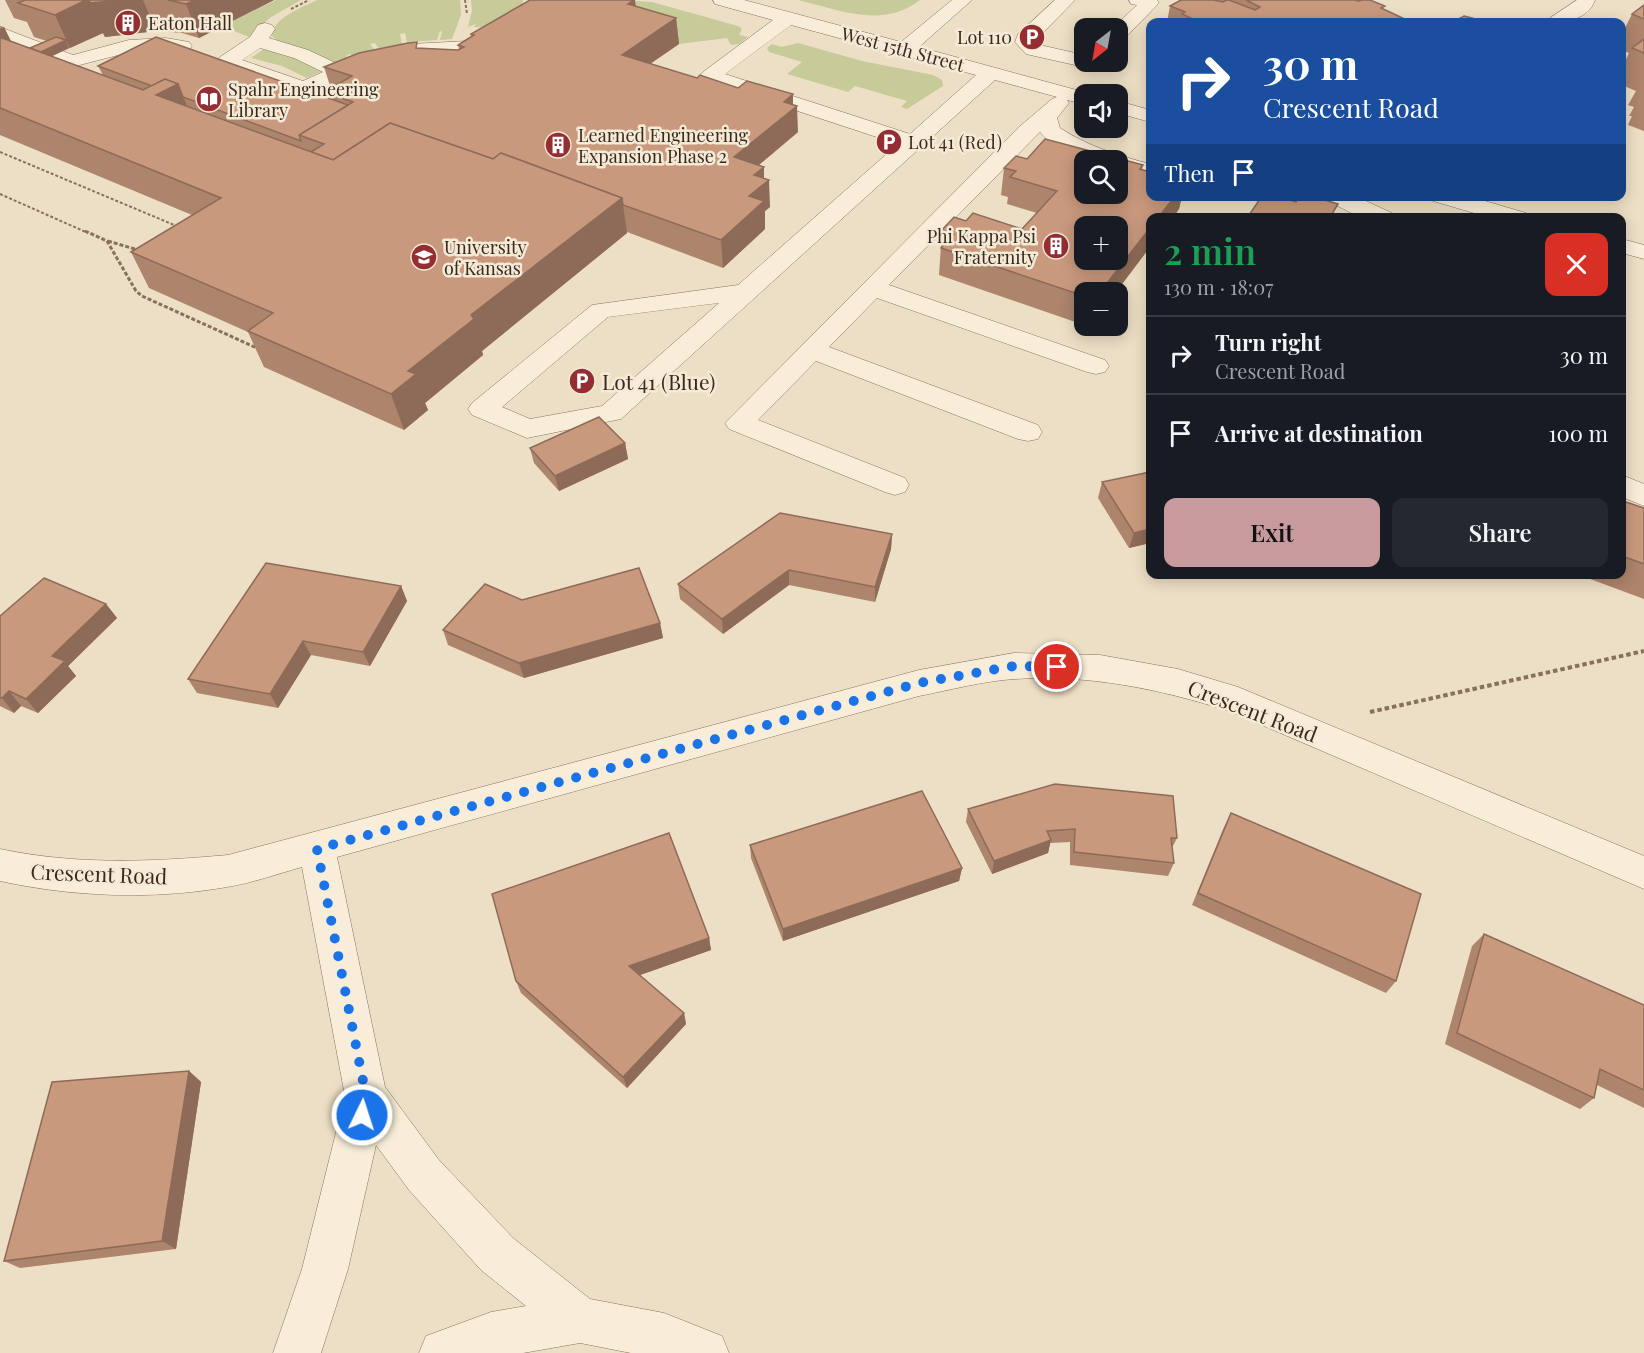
<!DOCTYPE html>
<html lang="en">
<head>
<meta charset="utf-8">
<style>
  :root { --surface:#171b24; --page:#242831; --text:#f1f3f6; --muted:#9ea1a6; --line:#363941; --accent:#c79a9e }
  body { margin:0; font-family:"Playfair Display",serif; background:var(--page); color:var(--text); height:100vh; display:flex; flex-direction:column; font-size:22px; white-space:nowrap }
  * { box-sizing:border-box; margin:0 }
  p { font-size:20px; color:var(--muted) }
  .icon { flex:none; width:33px; height:33px; fill:none; stroke:currentColor; stroke-width:2; stroke-linecap:round; stroke-linejoin:round }
  .map { position:relative; flex:1; overflow:hidden }
  .panel { position:absolute; left:1146px; top:213px; width:480px; height:366px; display:flex; flex-direction:column; background:var(--surface); border-radius:12px; box-shadow:0 3px 15px #0003 }
  .panel>* { flex:none }
  .guide { position:absolute; left:1146px; top:18px; width:480px; height:183px; border-radius:12px; box-shadow:0 3px 15px #0003; background:#1a4fa0; color:#fff; overflow:hidden }
  .needle { width:39px; rotate:211deg }
  .tools { position:absolute; left:1074px; top:18px; display:grid; gap:12px }
  .tools a { display:grid; place-items:center; width:54px; height:54px; border-radius:12px; background:var(--surface); box-shadow:0 3px 15px #0003; font-size:30px }
  .pin { position:absolute; display:grid; place-items:center; width:51px; height:51px; color:#fff; margin:-26px; border:3px solid #fff; border-radius:50%; box-shadow:0 2px 6px #0007 }
  .me { position:absolute; width:66px; margin:-33px; rotate:4deg; stroke-linejoin:round; filter:drop-shadow(0 0 4px #0008) }
  .turn { display:flex; align-items:center; gap:21px; height:126px; padding:0 18px; font-size:27px }
  .turn .icon { width:78px; height:78px; stroke-width:2.5 }
  .turn b { display:block; font-size:42px; line-height:51px }
  .then { display:flex; align-items:center; height:57px; padding:0 18px; background:#0003; gap:12px; font-size:22px }
  .round { display:grid; place-items:center; flex:none; width:63px; height:63px; border-radius:12px; background:var(--page) }
  .head { display:flex; align-items:center; justify-content:space-between; height:102px; padding:0 18px }
  h1 { font-size:36px; font-weight:600; line-height:45px; color:#1e9e55 }
  .cta { display:flex; gap:12px; margin-top:auto; padding:12px 18px }
  .cta a { flex:1; height:69px; border-radius:12px; background:var(--accent); color:#111; font-size:24px; font-weight:600; line-height:69px; text-align:center }
  .cta a+a { background:var(--page); color:var(--text) }
  ul { padding:0; list-style:none }
  li { display:flex; align-items:center; gap:18px; height:78px; padding:0 18px; border-top:2px solid var(--line) }
  li div { flex:1 }
  li b { display:block; font-size:22px }
  li em { font-style:normal }
  .map>svg:first-child { display:block }
  .green { fill:#c7ca99 }
  .lines { fill:none; stroke-linecap:round; stroke-linejoin:round }
  .minor-casing { stroke:#87715c; stroke-width:1 }
  .path-far2 { stroke:#87715c; stroke-width:2; stroke-dasharray:3 2; stroke-linecap:butt }
  .path-far1 { stroke:#87715c; stroke-width:3; stroke-dasharray:4 2; stroke-linecap:butt }
  .path { stroke:#87715c; stroke-width:4; stroke-dasharray:4.5 3; stroke-linecap:butt }
  .minor { fill:#f8edd8; fill-rule:evenodd }
  .wall { fill:#ad846c }
  .shaded-wall { fill:#8d6b58 }
  .building { fill:#c9997d; stroke:#8d6b58; stroke-width:1.5; fill-rule:evenodd }
  .route { stroke:#1a73e8; stroke-width:10; stroke-dasharray:0 18 }
  .labels { text-anchor:middle; dominant-baseline:central; stroke-width:5; stroke-linejoin:round; paint-order:stroke }
  .far-poi-label { font-size:18px; fill:#382a1f; stroke:#f4ead5; text-anchor:start }
  .far-street-label { font-size:18px; fill:#382a1f; stroke:#f4ead5 }
  .poi-label { font-size:21px; fill:#382a1f; stroke:#f4ead5; text-anchor:start }
  .street-label { font-size:21px; fill:#382a1f; stroke:#f4ead5 }
</style>
</head>
<body>
<div class="map">
<svg width="1644" height="1353" viewBox="0 0 1644 1353">
  <rect width="100%" height="100%" fill="#eddfc5"/>
  <g class="green">
    <path d="M276,0H301L271,17L249,37L229,29L217,28Z"/>
    <path d="M317,0H460L461,15L452,39L440,40L442,32L440,31L437,40L407,42L405,33L400,34L402,45L379,49L375,43L370,44L375,51L354,57L350,54L346,56L351,60L334,63L316,54L279,42L272,36C272,18 303,7 317,0Z"/>
    <path d="M471,0H523L522,7L487,28L474,27L476,24L468,27L472,11Z"/>
    <path d="M798,0H920C883,29 840,10 798,0Z"/>
    <path d="M636,1L652,2L738,26L742,29L739,35L748,37L739,44L731,45L727,38L679,44L615,15Z"/>
    <path d="M798,43L862,61L933,75L942,80L943,86L907,109L901,107L907,101L855,86L848,92L787,74L802,62L769,52L767,48L772,44L781,47Z"/>
    <path d="M264,49L284,53L325,70L307,78L282,66L251,58Z"/>
  </g>
  <g class="lines">
    <defs>
      <g id="minor">
        <path d="M713,0H744L901,42L952,0H972L919,47L1091,94H1084V104L1067,100L1069,103L1057,118L1060,128C1087,146 1120,156 1150,164V178L1118,169V160C1092,160 1057,153 1040,132L889,285L1105,360L1109,366L1105,372L1096,374L1087,372L877,298L829,347L1038,425L1042,432L1038,439L1028,441L1018,439L816,361L758,420L905,478L909,485L905,492L895,495L885,492L729,429L725,423L1019,127L1052,99L1057,97L995,80L621,419L527,438L472,415L468,409L472,403L592,305L738,285L898,144L703,80L700,76L703,72L773,20L715,4ZM791,25L976,75L910,134L725,74ZM719,303L602,406L530,419L502,407L608,317Z"/>
        <path d="M1055,0H1075L1035,41L1040,45L1084,55V62H1094L1091,65L1084,67L1026,54L1015,42L1018,34Z"/>
        <path d="M1129,0H1157L1159,3L1125,38L1118,40V28H1113L1137,5L1131,4Z"/>
        <path d="M1577,0H1595C1588,20 1566,22 1548,22L1550,18Z"/>
        <path d="M265,23L272,25L275,29L269,38L308,50L340,65L375,52L410,44L468,41L501,31L508,33L511,37C495,60 433,52 408,56C378,61 349,76 321,88L333,93L336,97L333,101L326,103L220,65L217,61L220,57L250,37L258,25ZM260,48L294,58L323,72L303,81L242,60Z"/>
        <path d="M0,27L73,55L129,40L166,38L189,42L192,46L189,50L130,52L72,67L0,40Z"/>
        <path d="M1118,101L1150,110V122L1118,113Z"/>
        <path d="M1325,196H1355L1392,213L1395,218H1361L1328,201Z"/>
        <path d="M1430,196H1468L1526,213L1529,218H1491L1433,201Z"/>
        <path d="M1622,239L1644,245V259L1622,253Z"/>
        <path d="M1622,475L1644,484V506L1622,497Z"/>
        <path d="M1014,653L1100,655L1178,669L1238,687L1644,856V889L1229,711C1160,689 1087,674 1015,679C983,681 950,690 919,696L337,857L385,1087L439,1160L513,1238L590,1299L664,1313L722,1336L729,1353H631L580,1343L523,1353H419L426,1336L491,1312L526,1306L481,1270L409,1190L376,1145L348,1269L321,1353H273L302,1269L345,1096L302,867C277,874 252,883 227,887C153,900 73,897 0,881V849C76,865 151,862 228,855L919,670Z"/>
      </g>
    </defs>
    <use href="#minor" class="minor-casing"/>
    <g class="path-far2">
      <path d="M465,0L467,14"/>
      <path d="M291,9L309,0"/>
      <path d="M0,152L179,227"/>
      <path d="M0,194L88,233"/>
    </g>
    <g class="path-far1">
      <path d="M85,231L107,241L136,291L142,296L259,349"/>
      <path d="M108,241L138,250"/>
    </g>
    <path class="path" d="M1370,712L1644,651"/>
    <use href="#minor" class="minor"/>
  </g>
  <g class="wall">
    <path d="M5,0H274L199,38L182,33L156,31L105,37L103,33L52,56L103,75L98,66L327,98L325,92L331,89L324,67L418,48L458,50L459,49L458,45L471,37V34L530,0H635V6L676,18L679,44L650,64L697,78L738,88L793,94V105L798,132L759,165L764,178L770,207L765,211V229L723,268L627,232V233L482,351L483,355L425,403L428,410L404,430L264,367L248,332L149,288L131,252L192,215L0,135V26L4,27L10,41L30,48L47,41L34,37L27,22L14,18Z"/>
    <path d="M1181,0H1360V1L1384,10L1411,22H1167L1170,6Z"/>
    <path d="M1644,5V131L1628,125L1632,116H1629L1634,107L1628,105L1636,91L1622,85V68L1629,53L1622,50V34L1632,14Z"/>
    <path d="M1027,159L1143,165L1142,169L1150,196H1182L1179,209L1150,218V247L1116,292H1084V325L939,275L942,230L966,221L1022,229L1037,213L1007,204L1008,197L1001,195L1004,168Z"/>
    <path d="M625,443L628,459L559,491L534,463L530,448Z"/>
    <path d="M1102,482L1150,543L1129,548L1098,498Z"/>
    <path d="M1623,501L1644,508V599L1582,576L1580,578L1569,574H1622V503Z"/>
    <path d="M892,534L891,549L875,602L789,585L723,634L680,599L678,584Z"/>
    <path d="M401,586L407,601L370,666L311,655L278,708L197,693L188,679Z"/>
    <path d="M522,600L660,623L663,638L524,678L448,645L443,630Z"/>
    <path d="M106,604L117,618L68,666L76,676L38,713L21,706L14,713L0,706V616Z"/>
    <path d="M968,809L1177,838L1172,848L1174,863L1168,876L1070,865V842L1050,843L1048,853L992,874L966,822Z"/>
    <path d="M1231,813L1396,981L1386,993L1192,905L1224,827Z"/>
    <path d="M750,845L962,868L959,881L783,941L751,858Z"/>
    <path d="M1484,934L1644,1005V1108L1597,1085L1594,1098L1580,1109L1445,1044L1472,946Z"/>
    <path d="M709,938L711,950L639,975L684,1013L686,1024L627,1088L521,993L516,981Z"/>
    <path d="M189,1071L201,1082L176,1249L20,1268L4,1261Z"/>
  </g>
  <g class="shaded-wall">
    <path d="M86,0H143L156,31L105,37L103,33L70,48L55,15Z"/>
    <path d="M195,0H274L199,38L186,4Z"/>
    <path d="M634,0H635L638,25L628,4Z"/>
    <path d="M676,18L679,44L625,81L622,55Z"/>
    <path d="M4,27L21,61L0,67V29Z"/>
    <path d="M66,40L69,48L9,77L5,69Z"/>
    <path d="M178,84L192,118L156,95Z"/>
    <path d="M793,94V109L797,106L798,132L736,184L734,157L784,102Z"/>
    <path d="M764,167V183L769,180L770,207L765,211V229L723,268L721,240L749,196L754,175Z"/>
    <path d="M1175,196H1182L1179,209L1173,218H1158Z"/>
    <path d="M622,198L627,233L482,351L483,355L425,403L428,410L404,430L391,394L408,371L471,315Z"/>
    <path d="M1150,228V247L1116,292H1100Z"/>
    <path d="M625,443L628,459L559,491L555,476Z"/>
    <path d="M1150,529V543L1129,548L1134,533Z"/>
    <path d="M892,534L891,549L875,602V587Z"/>
    <path d="M789,570V585L723,634L722,619Z"/>
    <path d="M401,586L407,601L370,666L363,652Z"/>
    <path d="M106,604L117,618L68,666L76,676L38,713L26,699L52,656Z"/>
    <path d="M660,623L663,638L524,678L519,663Z"/>
    <path d="M303,641L311,655L278,708L270,694Z"/>
    <path d="M9,691L21,706L14,713L2,698Z"/>
    <path d="M1051,840L1048,853L992,874L994,861Z"/>
    <path d="M962,868L959,881L783,941V929Z"/>
    <path d="M709,938L711,950L632,978L629,966Z"/>
    <path d="M684,1013L686,1024L627,1088L623,1077Z"/>
    <path d="M189,1071L201,1082L176,1249L162,1241Z"/>
  </g>
  <g class="building">
    <path d="M25,0H86L55,15L18,3Z"/>
    <path d="M89,0H123L90,3Z"/>
    <path d="M168,0H195L186,4Z"/>
    <path d="M530,0H634L628,4L676,18L622,55L697,78L700,75L738,88L747,81L793,94L784,102L797,106L734,157L764,167L754,175L769,180L749,196L764,201L721,240L623,205L622,198L501,153L493,159L390,123L333,160L311,152L324,144L299,135L353,102L325,92L352,76L324,67L359,53L408,43L417,42L416,48L458,50L464,47L458,45L474,35L471,34Z"/>
    <path d="M1181,0H1214L1223,2L1227,0H1229L1255,10L1260,7L1246,0H1355L1359,1L1362,0H1370L1385,6L1381,8L1411,22H1191L1195,20L1182,14L1185,12L1170,6Z"/>
    <path d="M1644,5V19L1632,14Z"/>
    <path d="M1464,16L1487,22H1453Z"/>
    <path d="M56,37L66,40L41,52L30,48Z"/>
    <path d="M156,37L348,105L299,135L301,141L183,97L178,84L165,79L152,86L98,66Z"/>
    <path d="M2,38L143,90L165,79L178,84L156,95L333,160L390,123L493,159L501,153L622,198L471,315L474,319L408,371L416,374L391,394L248,331L273,313L131,252L221,198L0,108V39Z"/>
    <path d="M1644,39V53L1632,48Z"/>
    <path d="M1045,139L1143,165L1140,169L1150,172V196H1175L1158,218H1150V228L1100,292H1084V296L941,248L954,234L942,230L954,217L966,221L973,213L1022,229L1057,191L1010,177L1016,171L1004,168L1016,156L1027,159ZM1084,160H1118V194H1084ZM1084,226H1118V260H1084Z"/>
    <path d="M1262,196H1275L1296,202L1300,196H1311L1338,204L1332,214L1346,218H1247Z"/>
    <path d="M599,417L625,443L555,476L530,448Z"/>
    <path d="M1150,472V529L1134,533L1102,482Z"/>
    <path d="M1623,501L1644,508V564L1622,556V504L1623,505Z"/>
    <path d="M780,513L892,534L875,587L789,570L722,619L678,584Z"/>
    <path d="M266,563L401,586L363,652L303,641L270,694L188,679Z"/>
    <path d="M639,568L660,623L519,663L443,630L485,584L522,600Z"/>
    <path d="M44,578L106,604L52,656L65,661L26,699L9,691L2,698H0V616Z"/>
    <path d="M1055,784L1173,796L1177,838H1171L1174,863L1074,852L1075,829L1047,831L1051,840L994,861L968,809Z"/>
    <path d="M922,791L962,868L783,929L750,845Z"/>
    <path d="M1231,813L1421,894L1396,981L1198,893Z"/>
    <path d="M669,833L709,938L629,966L684,1013L623,1077L516,981L492,894Z"/>
    <path d="M1484,934L1644,1005V1090L1600,1069L1594,1098L1457,1033Z"/>
    <path d="M189,1071L162,1241L4,1261L52,1082Z"/>
  </g>
  <g class="lines">
    <path class="route" d="M362,1115L366,1096L317,849L919,683L1014,666L1057,667"/>
  </g>
  <defs>
    <symbol id="building-disc" viewBox="-11 -11 22 22"><circle r="9.5" fill="#942e33" stroke="#f4ead5"/><path d="M-4-6H4V6H1V3H-1V6H-4ZM-2.5-4.3h1.7v1.8h-1.7ZM.8-4.3h1.7v1.8H.8ZM-2.5-1h1.7V.8h-1.7ZM.8-1h1.7V.8H.8Z" fill="#fff"/></symbol>
    <symbol id="parking-disc" viewBox="-11 -11 22 22"><circle r="9.5" fill="#942e33" stroke="#f4ead5"/><path d="M-3.5-5.5H1a3.5 3.5 0 0 1 0 7H-1V5.5H-3.5ZM-1-3.4V-.6H.8a1.4 1.4 0 0 0 0-2.8Z" fill="#fff"/></symbol>
    <symbol id="library-disc" viewBox="-11 -11 22 22"><circle r="9.5" fill="#942e33" stroke="#f4ead5"/><path d="M-6-4Q-3-5.5-.7-3.5V5Q-3 3-6 4ZM6-4Q3-5.5 .7-3.5V5Q3 3 6 4Z" fill="#fff"/></symbol>
    <symbol id="university-disc" viewBox="-11 -11 22 22"><circle r="9.5" fill="#942e33" stroke="#f4ead5"/><path d="M0-5L7-2L0 1L-7-2ZM-4 1L0 2.5L4 1V4Q0 6-4 4Z" fill="#fff"/></symbol>
  </defs>
  <g fill-rule="evenodd">
    <use href="#building-disc" x="113" y="8" width="30" height="30"/>
    <use href="#parking-disc" x="1017" y="22" width="30" height="30"/>
    <use href="#library-disc" x="194" y="84" width="30" height="30"/>
    <use href="#parking-disc" x="874" y="127" width="30" height="30"/>
    <use href="#building-disc" x="543" y="130" width="30" height="30"/>
    <use href="#building-disc" x="1041" y="231" width="30" height="30"/>
    <use href="#university-disc" x="409" y="242" width="30" height="30"/>
    <use href="#parking-disc" x="567" y="366" width="30" height="30"/>
  </g>
  <g class="labels">
    <g class="far-poi-label">
      <text x="148" y="23">Eaton Hall</text>
      <text x="1012" y="37" text-anchor="end">Lot 110</text>
      <text x="228" y="89">Spahr Engineering<tspan x="228" dy="21">Library</tspan></text>
      <text x="578" y="135">Learned Engineering<tspan x="578" dy="21">Expansion Phase 2</tspan></text>
      <text x="908" y="142">Lot 41 (Red)</text>
      <text x="1036" y="236" text-anchor="end">Phi Kappa Psi<tspan x="1036" dy="21">Fraternity</tspan></text>
      <text x="444" y="247">University<tspan x="444" dy="21">of Kansas</tspan></text>
    </g>
    <g class="far-street-label">
      <text transform="translate(903 49) rotate(15)">West 15th Street</text>
    </g>
    <g class="poi-label">
      <text x="602" y="381">Lot 41 (Blue)</text>
    </g>
    <g class="street-label">
      <text transform="translate(1253 710) rotate(21)">Crescent Road</text>
      <text transform="translate(99 873) rotate(2)">Crescent Road</text>
    </g>
  </g>
</svg>
<div class="tools">
<a><svg class="needle" viewBox="-14 -14 28 28"><path d="M0-13l5 13h-10z" fill="#e53935"/><path d="M0 13l5-13h-10z" fill="#9ea1a6"/></svg></a>
<a><svg class="icon" aria-label="sound" viewBox="0 0 24 24"><path d="M4 9h4l5-4v14l-5-4H4zM17 9q2 3 0 6"/></svg></a>
<a><svg class="icon" aria-label="search" viewBox="0 0 24 24"><circle cx="10" cy="10" r="6"/><path d="M15 15l6 6"/></svg></a>
<a>+</a>
<a>−</a>
</div>
<div class="pin" style="left:1057px;top:667px;background:#d93025"><svg class="icon" aria-label="arrive" viewBox="0 0 24 24"><path d="M6 21V4h12l-3 4 3 4H6"/></svg></div>
<svg class="me" style="left:362px;top:1115px" viewBox="-20 -20 40 40"><circle r="17" fill="#1a73e8" stroke="#fff" stroke-width="3"/><path d="M0-11L8 9 0 5-8 9z" fill="#fff"/></svg>
<div class="guide">
<div class="turn"><svg class="icon" aria-label="right" viewBox="0 0 24 24"><path d="M7 20v-9h11M14 6l5 5-5 5"/></svg><div><b>30 m</b>Crescent Road</div></div>
<div class="then">Then<svg class="icon" aria-label="arrive" viewBox="0 0 24 24"><path d="M6 21V4h12l-3 4 3 4H6"/></svg></div>
</div>
<section class="panel">
<div class="head"><div><h1>2 min</h1><p>130 m · 18:07</p></div><a class="round" style="background:#d93025;color:#fff"><svg class="icon" aria-label="close" viewBox="0 0 24 24"><path d="M6 6l12 12M18 6L6 18"/></svg></a></div>
<ul>
<li><svg class="icon" aria-label="right" viewBox="0 0 24 24"><path d="M7 20v-9h11M14 6l5 5-5 5"/></svg><div><b>Turn right</b><p>Crescent Road</p></div><em>30 m</em></li>
<li><svg class="icon" aria-label="arrive" viewBox="0 0 24 24"><path d="M6 21V4h12l-3 4 3 4H6"/></svg><div><b>Arrive at destination</b></div><em>100 m</em></li>
</ul>
<div class="cta"><a>Exit</a><a>Share</a></div>
</section>
</div>
</body>
</html>
